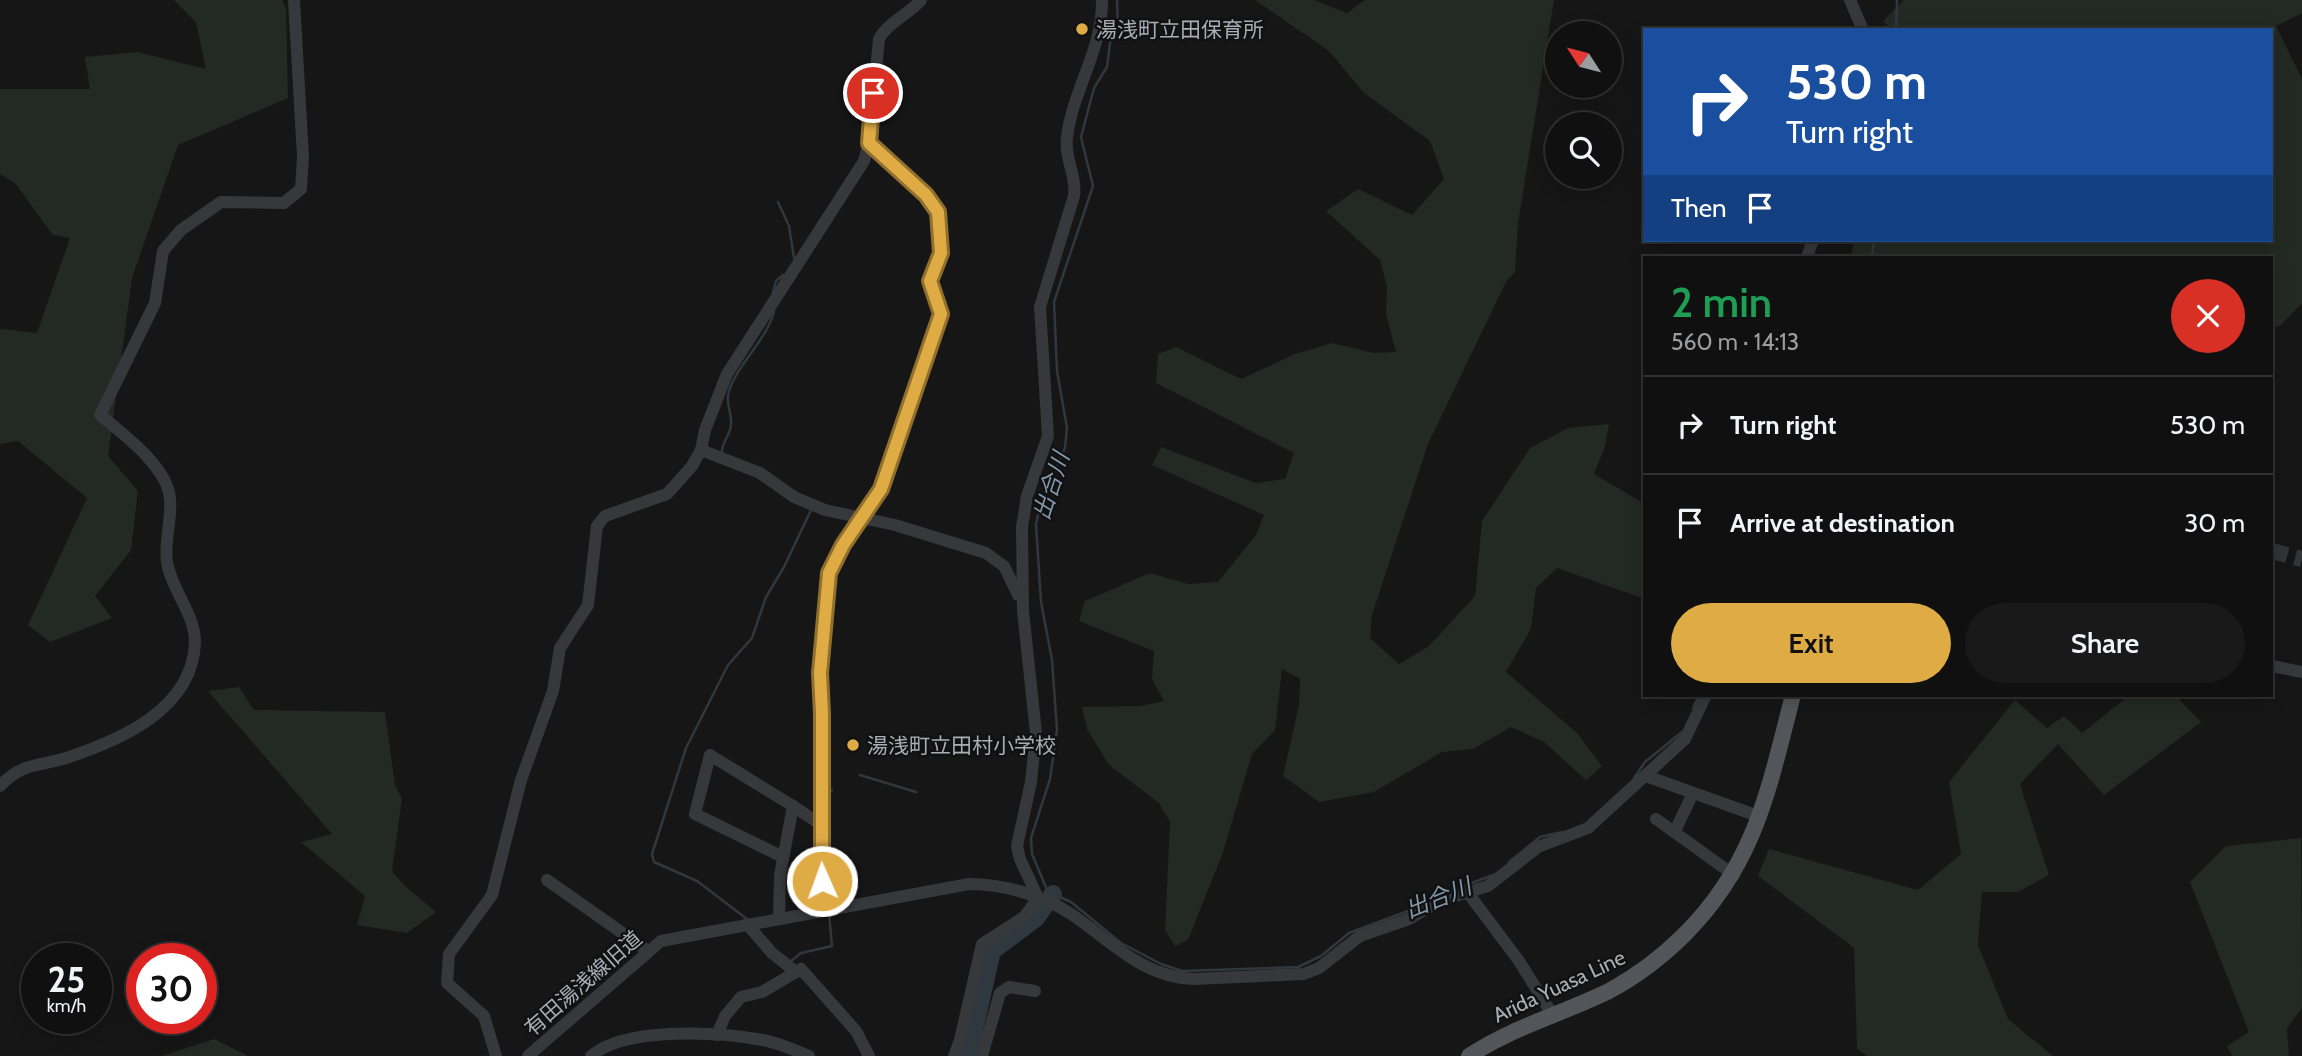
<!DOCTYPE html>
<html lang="en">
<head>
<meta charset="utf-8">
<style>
  :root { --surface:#101011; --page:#19191a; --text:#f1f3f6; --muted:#9c9d9f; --line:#303031; --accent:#dfab45 }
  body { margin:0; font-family:Cabin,"Noto Sans JP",sans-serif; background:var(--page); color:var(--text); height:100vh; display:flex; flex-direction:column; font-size:26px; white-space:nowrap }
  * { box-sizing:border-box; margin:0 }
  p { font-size:23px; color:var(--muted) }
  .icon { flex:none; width:38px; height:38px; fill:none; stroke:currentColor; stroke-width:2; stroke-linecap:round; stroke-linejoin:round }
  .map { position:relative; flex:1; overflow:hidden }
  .drawer { position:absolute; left:1643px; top:256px; width:630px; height:441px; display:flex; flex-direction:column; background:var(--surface); border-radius:0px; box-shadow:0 4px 18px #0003,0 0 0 2px var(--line) }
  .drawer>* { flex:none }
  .hud { position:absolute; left:1643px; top:28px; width:630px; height:214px; border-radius:0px; box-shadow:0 4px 18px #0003,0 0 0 2px var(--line); background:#1a4fa0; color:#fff; overflow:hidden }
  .needle { width:46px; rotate:306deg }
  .buttons { position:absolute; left:1545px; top:21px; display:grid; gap:14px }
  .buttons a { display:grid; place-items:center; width:77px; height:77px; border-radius:50%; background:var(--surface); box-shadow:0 4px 18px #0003,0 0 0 2px var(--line); font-size:35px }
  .speed { position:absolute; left:21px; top:943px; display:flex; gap:14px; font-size:35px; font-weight:700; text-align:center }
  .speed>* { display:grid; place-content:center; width:91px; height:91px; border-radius:50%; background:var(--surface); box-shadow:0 4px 18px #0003,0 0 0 2px var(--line); line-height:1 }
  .speed small { font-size:18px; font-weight:400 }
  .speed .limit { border:10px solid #d22; background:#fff; color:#111 }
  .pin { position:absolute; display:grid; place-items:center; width:60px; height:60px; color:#fff; margin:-30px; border:4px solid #fff; border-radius:50%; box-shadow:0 2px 7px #0007 }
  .me { position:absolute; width:77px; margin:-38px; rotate:358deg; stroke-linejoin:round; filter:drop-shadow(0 0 5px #0008) }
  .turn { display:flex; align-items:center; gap:24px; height:147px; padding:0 28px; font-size:32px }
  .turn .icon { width:91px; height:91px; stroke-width:2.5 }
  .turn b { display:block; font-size:49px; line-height:60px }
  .then { display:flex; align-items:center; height:66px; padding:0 28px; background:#0003; gap:14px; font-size:26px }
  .round { display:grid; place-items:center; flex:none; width:74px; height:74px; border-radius:37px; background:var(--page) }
  .summary { display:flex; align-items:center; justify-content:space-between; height:119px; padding:0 28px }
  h1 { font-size:42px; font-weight:600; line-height:52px; color:#1e9e55 }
  .action { display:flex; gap:14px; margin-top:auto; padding:14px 28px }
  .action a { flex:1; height:80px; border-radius:42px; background:var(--accent); color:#111; font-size:28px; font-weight:600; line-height:80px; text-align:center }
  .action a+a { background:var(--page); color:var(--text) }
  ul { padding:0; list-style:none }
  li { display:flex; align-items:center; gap:21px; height:98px; padding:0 28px; border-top:2px solid var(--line) }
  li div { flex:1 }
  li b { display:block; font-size:26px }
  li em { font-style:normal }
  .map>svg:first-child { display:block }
  .green { fill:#222a23 }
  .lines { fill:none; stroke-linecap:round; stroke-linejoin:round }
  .stream { stroke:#30383f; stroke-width:2.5 }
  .river { stroke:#30383f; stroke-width:18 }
  .major-tunnel { stroke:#333437; stroke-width:16; stroke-dasharray:16 8; stroke-linecap:butt }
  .minor { stroke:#37383c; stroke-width:12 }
  .major { stroke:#53555a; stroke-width:16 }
  .route-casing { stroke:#916f2d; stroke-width:18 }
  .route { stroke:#dfab45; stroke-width:12 }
  .poi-dot { fill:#dfab45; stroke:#111112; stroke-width:2.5 }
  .labels { text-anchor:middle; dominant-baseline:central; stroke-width:5; stroke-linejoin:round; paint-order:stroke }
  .poi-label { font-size:21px; fill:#a9adb6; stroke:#111112; text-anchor:start }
  .street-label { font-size:21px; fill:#a9adb6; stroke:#111112 }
  .water-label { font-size:23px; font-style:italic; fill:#839aad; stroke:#111112 }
</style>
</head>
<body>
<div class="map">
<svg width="2302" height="1056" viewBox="0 0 2302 1056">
  <rect width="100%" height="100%" fill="#161617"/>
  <g class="green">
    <path d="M174,0H282L286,9L288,98L178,145L132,278L108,456L138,491L131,550L95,596L112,618L50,642L28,625L87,498L18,441L0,444V329L37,333L70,238L53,235L15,183L0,174V89H90L85,57L137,52L206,69L196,22Z"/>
    <path d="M1255,0H1314L1347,13L1365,0H1554L1518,223L1515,272L1506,282L1428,444L1372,615L1370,638L1399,664L1429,646L1475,596L1482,521L1530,448L1568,428L1609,424L1605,447L1594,474L1645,504V599L1557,568L1536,588L1531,629L1506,672L1577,733L1602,766L1586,780L1544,742L1511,727L1473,749L1442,752L1374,792L1319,802L1283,776L1299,705L1300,679L1282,669L1275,730L1252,754L1223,852L1188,940L1175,946L1165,930L1170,822L1159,803L1109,765L1087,729L1082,707L1141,706L1164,701L1152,679L1154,651L1079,621L1085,601L1150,573L1188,584L1218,582L1256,535L1264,515L1152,465L1161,447L1256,483L1285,479L1294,453L1156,383L1158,354L1176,347L1241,379L1295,354L1332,343L1374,353L1396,352L1386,314L1387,287L1380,260L1326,211L1358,189L1412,215L1444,179L1430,141L1364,93L1329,51Z"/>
    <path d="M1904,0H2302V13L2276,26L2302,79V303L2280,326L2272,327V257H1851L1854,240H2272V30H1892L1883,21Z"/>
    <path d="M239,687L254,710L385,712L395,785L402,799L392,871L405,886L436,912L407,933L357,925L365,896L301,842L332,834L208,691Z"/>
    <path d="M2130,695H2175L2201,722L2104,795L2058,744L2020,784L2049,875L2018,892H1982L1978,945L2008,1019L2053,1056H1867L1857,1049L1854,948L1758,876L1769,849L1918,890L1961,854L1949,782L2015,700L2047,728L2064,716L2082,733Z"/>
    <path d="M2301,838L2302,1008L2287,1028L2289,1056H2232L2227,1046L2249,1032L2190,882L2226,846Z"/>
    <path d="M214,1039L248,1056H162Z"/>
  </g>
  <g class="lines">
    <g class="stream">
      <path d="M1117,0L1118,27L1110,43L1107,67L1094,88L1081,137L1093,186L1054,302L1057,371L1067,428L1065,448L1041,502L1036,524L1041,602L1052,660L1057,730L1050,779L1031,838L1032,854L1047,890L1053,894L1071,902L1121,943L1161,964L1182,971L1298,967L1321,956L1349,933L1416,908"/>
      <path d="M1896,30L1897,0"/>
      <path d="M778,202L789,226L794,258"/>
      <path d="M1872,257L1874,240"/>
      <path d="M773,292L776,281L783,275"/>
      <path d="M722,454C720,444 731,435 731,424C732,415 727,406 728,397C730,372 766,342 774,312"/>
      <path d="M1693,708L1699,695"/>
      <path d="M860,775L916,792"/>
      <path d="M1634,778L1645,762L1682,732"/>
      <path d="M827,796L832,790"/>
      <path d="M1509,862L1540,837L1562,832"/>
      <path d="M1437,896L1493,875"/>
      <path d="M747,919L697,881L654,862L652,854L686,748L728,665L752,638L766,597L784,567L811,510"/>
      <path d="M791,961L801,953L832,946L829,914"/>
    </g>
    <path class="river" d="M968,1056L992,951L1036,918L1053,894"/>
    <path class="major-tunnel" d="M2272,551L2302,559"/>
    <g class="minor">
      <path d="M1850,0L1863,30"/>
      <path d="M1807,257L1813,240"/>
      <path d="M701,450L760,473L794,497L825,510L895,525L986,553L1004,566L1018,595"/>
      <path d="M2272,666L2302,672"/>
      <path d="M1646,776L1761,817"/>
      <path d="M0,786C23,762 37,767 66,758C121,740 193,709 195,642C195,614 171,589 167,562C164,540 172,520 170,499C168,467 123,434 100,415L155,303L163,251L181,230L221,202L284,203L301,189L303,157L294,0"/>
      <path d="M1656,819L1734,875"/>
      <path d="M1675,831L1693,793"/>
      <path d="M783,857L695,814L710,755L793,806"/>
      <path d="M547,880L648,951"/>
      <path d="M1468,893L1519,961L1552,1014"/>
      <path d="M825,909L821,861L822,714L819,673L829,573L836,556L882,489L941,314L930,281L941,253L938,212L926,195L869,143"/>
      <path d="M779,918L780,875L793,806L820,824"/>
      <path d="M747,924L772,953L796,972L801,969L856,1031L869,1056"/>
      <path d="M717,1035L725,1016L741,997L762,992L796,972"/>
      <path d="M496,1056L484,1016L447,983L449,954L492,895L521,780L553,691L560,648L588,605L597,526L605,516L667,494L692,466L701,450L705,430L727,374L864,161L869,143L879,39C888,22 908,15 921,0"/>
      <path d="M528,1056L661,941L969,884C1003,884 1042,895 1071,914C1110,940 1142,977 1193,979L1304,974L1319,968L1360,936L1409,919L1439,901L1488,886L1538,847L1588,828L1685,739L1706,695"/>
      <path d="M591,1056C626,1026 720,1032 763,1040C779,1043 794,1050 809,1056"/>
      <path d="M954,1056L960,1040L982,944L1024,917L1038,898L1020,859L1017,846L1031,782L1036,733L1023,611L1022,527L1027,496L1048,436L1040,307L1074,196C1077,176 1064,158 1067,137C1073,89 1103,49 1102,0"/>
      <path d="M982,1056L1000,993L1009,987L1035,991"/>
    </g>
    <path class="major" d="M1469,1056C1513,1027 1562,1014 1609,991C1637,976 1663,956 1685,934C1756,863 1769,787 1793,695"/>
  </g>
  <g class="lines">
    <defs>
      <path id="route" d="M822,881V714L820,673L829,573L843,545L881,489L941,314L930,281L941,253L938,212L926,195L869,143L873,93"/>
    </defs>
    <use href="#route" class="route-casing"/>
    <use href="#route" class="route"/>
  </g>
  <g class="poi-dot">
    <circle cx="1082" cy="29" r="7"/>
    <circle cx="853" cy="745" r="7"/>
  </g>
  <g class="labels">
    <g class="poi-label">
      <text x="1096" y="29">湯浅町立田保育所</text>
      <text x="867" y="745">湯浅町立田村小学校</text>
    </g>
    <g class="street-label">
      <text transform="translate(583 983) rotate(-41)">有田湯浅線旧道</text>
      <text transform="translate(1559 986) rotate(-25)">Arida Yuasa Line</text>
    </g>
    <g class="water-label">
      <text transform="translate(1051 486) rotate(-72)">出合川</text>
      <text transform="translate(1438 898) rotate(-22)">出合川</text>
    </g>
  </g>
</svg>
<div class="buttons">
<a><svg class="needle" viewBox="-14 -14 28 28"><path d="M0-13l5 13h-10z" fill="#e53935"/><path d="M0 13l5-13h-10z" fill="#9c9d9f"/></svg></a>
<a><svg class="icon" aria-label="search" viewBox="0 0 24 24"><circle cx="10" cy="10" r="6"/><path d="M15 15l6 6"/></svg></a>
</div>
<div class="speed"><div>25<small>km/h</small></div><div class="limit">30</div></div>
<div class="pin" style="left:873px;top:93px;background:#d93025"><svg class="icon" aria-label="arrive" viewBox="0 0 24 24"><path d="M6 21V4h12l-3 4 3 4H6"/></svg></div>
<svg class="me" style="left:822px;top:881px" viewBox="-20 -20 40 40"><circle r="17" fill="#dfab45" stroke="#fff" stroke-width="3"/><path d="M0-11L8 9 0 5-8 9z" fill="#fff"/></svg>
<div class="hud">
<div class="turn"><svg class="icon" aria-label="right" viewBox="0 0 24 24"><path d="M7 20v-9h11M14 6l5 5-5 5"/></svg><div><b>530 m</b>Turn right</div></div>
<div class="then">Then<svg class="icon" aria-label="arrive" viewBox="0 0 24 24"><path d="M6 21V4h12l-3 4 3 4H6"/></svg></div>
</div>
<section class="drawer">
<div class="summary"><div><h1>2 min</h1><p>560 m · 14:13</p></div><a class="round" style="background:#d93025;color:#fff"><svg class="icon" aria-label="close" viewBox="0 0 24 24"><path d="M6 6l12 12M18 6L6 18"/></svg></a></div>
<ul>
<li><svg class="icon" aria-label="right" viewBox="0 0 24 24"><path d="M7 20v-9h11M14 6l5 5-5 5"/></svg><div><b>Turn right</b></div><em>530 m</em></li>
<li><svg class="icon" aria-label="arrive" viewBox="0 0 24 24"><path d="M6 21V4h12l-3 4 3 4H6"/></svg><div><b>Arrive at destination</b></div><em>30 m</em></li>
</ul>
<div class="action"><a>Exit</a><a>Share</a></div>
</section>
</div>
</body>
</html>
